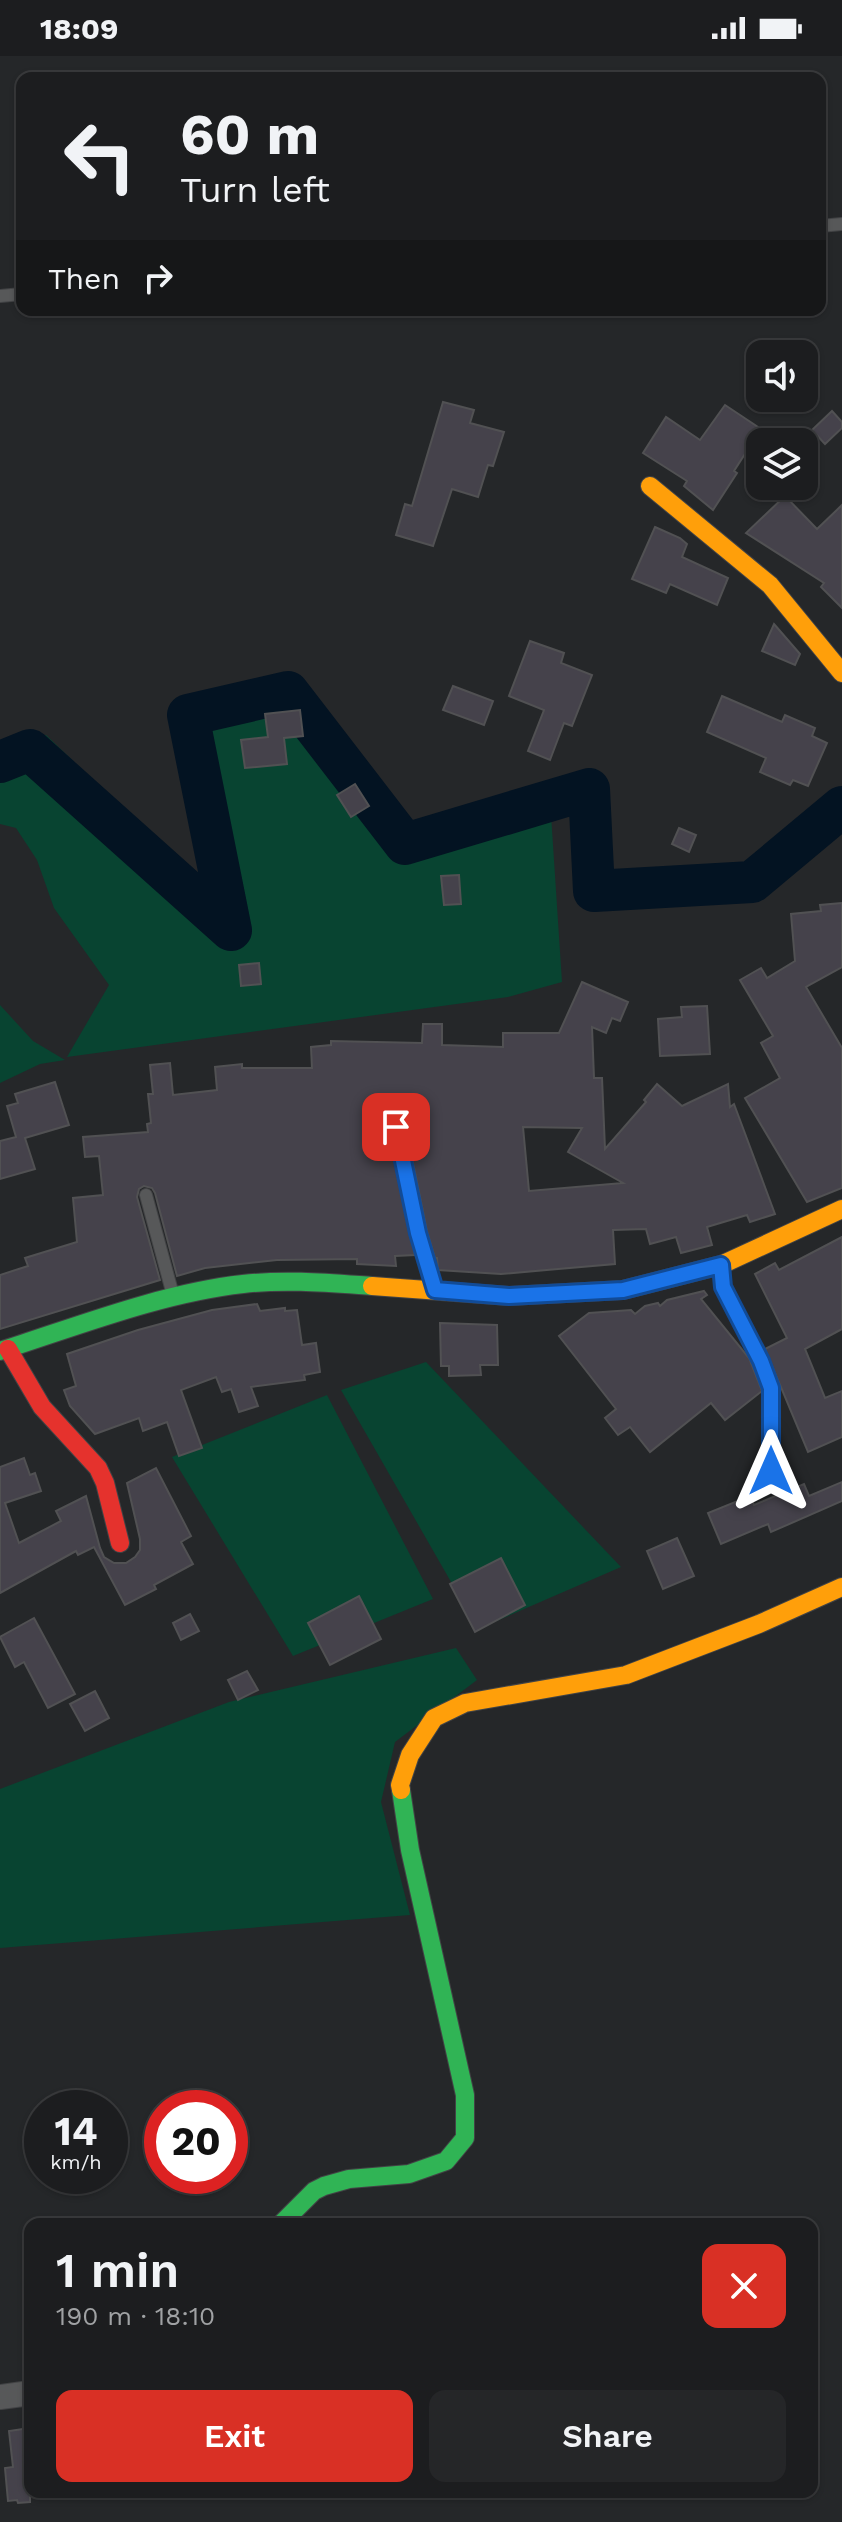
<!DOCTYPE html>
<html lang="en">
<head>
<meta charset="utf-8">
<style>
  :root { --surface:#1c1d1f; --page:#252628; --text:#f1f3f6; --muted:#a0a2a4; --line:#3a3b3d; --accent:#d93025 }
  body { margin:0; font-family:"Work Sans",sans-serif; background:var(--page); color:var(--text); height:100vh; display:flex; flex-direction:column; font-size:30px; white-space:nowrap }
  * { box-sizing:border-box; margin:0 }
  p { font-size:26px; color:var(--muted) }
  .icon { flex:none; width:44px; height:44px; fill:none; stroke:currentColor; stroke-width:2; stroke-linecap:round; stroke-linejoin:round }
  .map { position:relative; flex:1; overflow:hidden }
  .side { position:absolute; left:24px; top:2162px; width:794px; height:280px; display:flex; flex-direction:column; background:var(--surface); border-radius:16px; box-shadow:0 2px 6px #0004,0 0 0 2px var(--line) }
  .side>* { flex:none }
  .top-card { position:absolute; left:16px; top:16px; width:810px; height:244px; border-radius:16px; box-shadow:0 2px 6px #0004,0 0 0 2px var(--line); background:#1c1d1f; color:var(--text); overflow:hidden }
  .tools { position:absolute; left:746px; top:284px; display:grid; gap:16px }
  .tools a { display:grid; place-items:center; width:72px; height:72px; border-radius:16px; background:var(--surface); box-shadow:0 2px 6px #0004,0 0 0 2px var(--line); font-size:40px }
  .speed { position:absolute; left:24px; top:2034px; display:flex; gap:16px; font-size:40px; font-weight:700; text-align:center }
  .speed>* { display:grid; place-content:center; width:104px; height:104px; border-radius:50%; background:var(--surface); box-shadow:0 2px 6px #0004,0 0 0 2px var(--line); line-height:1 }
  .speed small { font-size:20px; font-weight:400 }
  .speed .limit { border:12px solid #d22; background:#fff; color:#111 }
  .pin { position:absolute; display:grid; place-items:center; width:68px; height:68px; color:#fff; margin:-34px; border-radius:16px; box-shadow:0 4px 12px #0006 }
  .me { position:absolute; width:88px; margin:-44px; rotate:0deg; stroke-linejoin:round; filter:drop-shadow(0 0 6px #0008) }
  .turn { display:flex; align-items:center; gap:28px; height:168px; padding:0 32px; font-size:36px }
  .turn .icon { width:104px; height:104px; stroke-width:2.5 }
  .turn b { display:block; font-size:56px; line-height:68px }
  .then { display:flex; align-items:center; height:76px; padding:0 32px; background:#0003; gap:16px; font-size:30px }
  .round { display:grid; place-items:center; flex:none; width:84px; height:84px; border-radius:16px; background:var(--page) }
  .summary { display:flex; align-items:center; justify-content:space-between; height:136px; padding:0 32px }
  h1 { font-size:48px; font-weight:600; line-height:60px }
  .action { display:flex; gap:16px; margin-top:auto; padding:16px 32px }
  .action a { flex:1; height:92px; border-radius:16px; background:var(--accent); color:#fff; font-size:32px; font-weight:600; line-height:92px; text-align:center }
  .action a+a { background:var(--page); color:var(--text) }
  .status { display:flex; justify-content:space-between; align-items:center; height:56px; padding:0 40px; background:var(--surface); direction:ltr }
  .status svg { height:22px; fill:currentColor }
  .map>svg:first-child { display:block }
  .green { fill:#084431 }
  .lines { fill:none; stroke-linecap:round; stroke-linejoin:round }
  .river { stroke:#031322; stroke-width:42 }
  .building { fill:#45424b; stroke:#515153; stroke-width:2; fill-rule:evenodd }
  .lane-casing { stroke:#424345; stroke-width:14 }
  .street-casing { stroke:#424345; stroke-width:26 }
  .fast-casing { stroke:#424345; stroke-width:20 }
  .slow-casing { stroke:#424345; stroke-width:20 }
  .jam-casing { stroke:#424345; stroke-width:20 }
  .lane { stroke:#575859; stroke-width:12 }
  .street { stroke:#575859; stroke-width:24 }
  .fast { stroke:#30b455; stroke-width:18 }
  .slow { stroke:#ff9f0a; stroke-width:18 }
  .jam { stroke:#e5322d; stroke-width:18 }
  .route-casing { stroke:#114b97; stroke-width:20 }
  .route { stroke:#1a73e8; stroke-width:14 }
</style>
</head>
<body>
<div class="status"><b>18:09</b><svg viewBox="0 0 49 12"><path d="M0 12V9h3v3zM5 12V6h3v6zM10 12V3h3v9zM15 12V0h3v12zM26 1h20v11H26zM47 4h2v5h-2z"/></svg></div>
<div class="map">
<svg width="842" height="2466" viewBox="0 0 842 2466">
  <rect width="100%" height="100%" fill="#252729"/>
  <g class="green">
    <path d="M299,623L409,776L549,728L562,926L508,941L67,1001L109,929L54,852L37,804L16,772L0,768V689L46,679L212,838L171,647Z"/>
    <path d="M0,949L33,985L65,1004L40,1008L0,1027Z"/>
    <path d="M426,1306L621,1511L478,1573L341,1334Z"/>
    <path d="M327,1339L433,1543L293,1600L172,1401Z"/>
    <path d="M456,1592L477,1624L395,1686L381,1746L410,1859L0,1892V1733L229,1646Z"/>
  </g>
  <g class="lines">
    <path class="river" d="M0,706L30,694L231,874L188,659L288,636L405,788L589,733L594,835L752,826L842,751"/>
  </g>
  <g class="building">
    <path d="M443,346L474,354L470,367L504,376L493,410L488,409L478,441L452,433L433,490L396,479L405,448L412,450Z"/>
    <path d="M725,349L761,373L734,415L737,417L713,454L684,430L687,425L643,397L666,361L700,384Z"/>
    <path d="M832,355L842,366V372L825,388L812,374Z"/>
    <path d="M785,440L817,473L842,449V552L821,531L824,527L746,477Z"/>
    <path d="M655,471L680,482L687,488L682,501L728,522L717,549L670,528L666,537L632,523Z"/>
    <path d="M774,568L800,598L795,609L762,595Z"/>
    <path d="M530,585L564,597L561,607L592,619L572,670L564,667L550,704L528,695L544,654L509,640Z"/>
    <path d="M453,630L493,645L484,669L443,654Z"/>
    <path d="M722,640L782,666L785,659L815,672L812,680L827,687L808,730L793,724L790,729L760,716L766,702L707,676Z"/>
    <path d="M300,654L303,680L284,682L287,708L245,712L241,684L268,681L265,658Z"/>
    <path d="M355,728L369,750L351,761L337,739Z"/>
    <path d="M679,772L696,779L689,796L672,788Z"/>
    <path d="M459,819L461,848L444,849L441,820Z"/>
    <path d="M842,847V911L806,931L842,992V1132L807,1146L745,1042L780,1022L761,987L773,980L740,924L761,912L767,922L795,905L791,858L821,855L820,849Z"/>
    <path d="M259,907L261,928L241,930L239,909Z"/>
    <path d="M582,926L628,946L620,965L612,962L606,977L592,971L594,1022H602L605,1093L646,1046L644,1044L657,1028L682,1050L728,1028L730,1051L734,1048L775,1158L750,1166L747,1159L707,1171L712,1189L681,1197L676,1181L650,1188L646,1173L613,1174L615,1208L501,1218L438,1214L437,1202H435L427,1175L410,1092L419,1091L418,1054L379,1053L383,1095L392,1094L415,1199L395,1200L396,1210L357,1208V1203L277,1204L205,1212L177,1220L155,1137L152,1132L144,1130L139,1133L137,1141L160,1224L0,1273V1219L28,1210L25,1202L77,1186L73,1142L103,1139L99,1100L85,1101L83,1081L148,1076L147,1068L151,1067L148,1038H153L150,1009L170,1007L173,1039L217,1034L215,1011L242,1008V1012H312L311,991L331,989V985L422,987L423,968H442V989L503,991V977H559ZM523,1071L582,1072L568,1096L623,1127L529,1135Z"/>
    <path d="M707,950L710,998L660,1000L658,963L682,961L681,951Z"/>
    <path d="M55,1026L69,1069L25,1082L35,1113L0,1123V1085L16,1081L7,1050L18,1047L15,1038Z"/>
    <path d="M842,1181V1273L805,1293L825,1342L842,1335V1381L808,1396L765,1293L787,1282L755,1218L775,1207L779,1214Z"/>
    <path d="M704,1235L707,1239L701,1243L749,1302L762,1335L725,1364L711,1347L650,1396L630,1371L618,1379L605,1362L616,1353L559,1280L589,1257L631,1254L635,1258L645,1250L658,1247L660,1250L667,1244Z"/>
    <path d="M257,1248L260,1255L285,1252V1255L297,1254L302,1289L316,1287L320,1316L304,1319L305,1324L251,1331L258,1350L239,1356L231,1333L222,1336L216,1321L181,1334L202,1392L179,1400L167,1366L143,1375L139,1362L95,1378L70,1350L64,1334L76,1330L67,1298L138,1274L212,1254Z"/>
    <path d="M440,1267L497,1269L498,1309H480L481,1319L449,1320V1310H441Z"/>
    <path d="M24,1402L30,1419L35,1417L41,1435L5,1447L19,1487L61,1465L56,1455L86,1440L100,1492L104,1501L114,1507H126L135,1501L140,1494V1483L127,1427L156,1412L191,1480L181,1486L193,1508L154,1529L156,1533L125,1549L94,1491L78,1499L76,1495L0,1537V1411Z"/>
    <path d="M842,1426V1445L771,1476L768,1468L721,1488L708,1457L750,1440L754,1449L804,1428L809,1440Z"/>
    <path d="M677,1482L694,1520L663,1533L647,1495Z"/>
    <path d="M501,1502L525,1549L475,1576L450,1528Z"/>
    <path d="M359,1540L381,1583L330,1609L308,1567Z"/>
    <path d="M190,1558L199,1575L181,1584L173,1567Z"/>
    <path d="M34,1562L75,1638L48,1652L24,1606L15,1611L0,1581Z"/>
    <path d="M247,1615L258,1634L238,1644L228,1624Z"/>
    <path d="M95,1635L109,1662L85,1675L70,1648Z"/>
    <path d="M30,2372V2446L18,2447L17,2444L8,2445L5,2412L13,2411L9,2375Z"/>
  </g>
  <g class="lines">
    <defs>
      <g id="lane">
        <path d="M820,170L842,168"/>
        <path d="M0,240L22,238"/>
        <path d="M396,1071L418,1177L434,1231"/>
        <path d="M146,1139L173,1239"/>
        <path d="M721,1212L723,1231L761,1305L771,1332V1415"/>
      </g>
      <path id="street" d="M0,2341L30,2337"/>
      <g id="fast">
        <path d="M0,1295C78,1270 162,1237 243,1228C286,1223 329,1227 372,1230"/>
        <path d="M281,2168L314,2135L324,2130L349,2123L409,2118L446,2105L465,2082V2039L410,1794L401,1734"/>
      </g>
      <g id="slow">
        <path d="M650,430L770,529L842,617"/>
        <path d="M372,1230L509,1240L623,1234L721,1209L842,1153"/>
        <path d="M401,1734L400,1729L410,1699L434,1662L465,1647L626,1619L759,1568L842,1531"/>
      </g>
      <path id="jam" d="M8,1293L42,1351L98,1412L105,1427L120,1487"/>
    </defs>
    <use href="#lane" class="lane-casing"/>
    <use href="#street" class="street-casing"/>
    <use href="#fast" class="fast-casing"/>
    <use href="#slow" class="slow-casing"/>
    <use href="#jam" class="jam-casing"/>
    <use href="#lane" class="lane"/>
    <use href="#street" class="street"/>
    <use href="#fast" class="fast"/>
    <use href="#slow" class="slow"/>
    <use href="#jam" class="jam"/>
  </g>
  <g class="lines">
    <defs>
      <path id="route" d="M396,1071L418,1177L435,1234L509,1240L623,1234L721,1209L723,1231L761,1305L771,1332V1415"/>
    </defs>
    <use href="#route" class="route-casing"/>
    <use href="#route" class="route"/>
  </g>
</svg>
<div class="tools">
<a><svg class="icon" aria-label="sound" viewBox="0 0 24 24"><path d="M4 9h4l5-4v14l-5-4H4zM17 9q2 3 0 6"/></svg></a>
<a><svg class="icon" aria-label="layers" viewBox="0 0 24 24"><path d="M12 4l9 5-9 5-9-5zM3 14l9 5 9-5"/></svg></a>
</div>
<div class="speed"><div>14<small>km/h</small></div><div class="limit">20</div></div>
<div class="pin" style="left:396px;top:1071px;background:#d93025"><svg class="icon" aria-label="arrive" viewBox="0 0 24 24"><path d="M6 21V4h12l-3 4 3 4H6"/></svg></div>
<svg class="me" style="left:771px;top:1415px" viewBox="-20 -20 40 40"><path d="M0-17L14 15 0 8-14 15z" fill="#1a73e8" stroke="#fff" stroke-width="4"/></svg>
<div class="top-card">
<div class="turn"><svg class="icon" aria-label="left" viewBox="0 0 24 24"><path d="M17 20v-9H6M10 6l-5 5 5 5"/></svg><div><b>60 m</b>Turn left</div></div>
<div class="then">Then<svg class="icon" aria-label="right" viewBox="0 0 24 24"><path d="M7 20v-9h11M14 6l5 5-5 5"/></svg></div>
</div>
<section class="side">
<div class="summary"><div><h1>1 min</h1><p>190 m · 18:10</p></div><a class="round" style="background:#d93025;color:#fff"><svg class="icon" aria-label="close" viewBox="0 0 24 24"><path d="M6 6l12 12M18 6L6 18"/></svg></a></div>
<div class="action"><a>Exit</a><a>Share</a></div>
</section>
</div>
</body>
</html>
